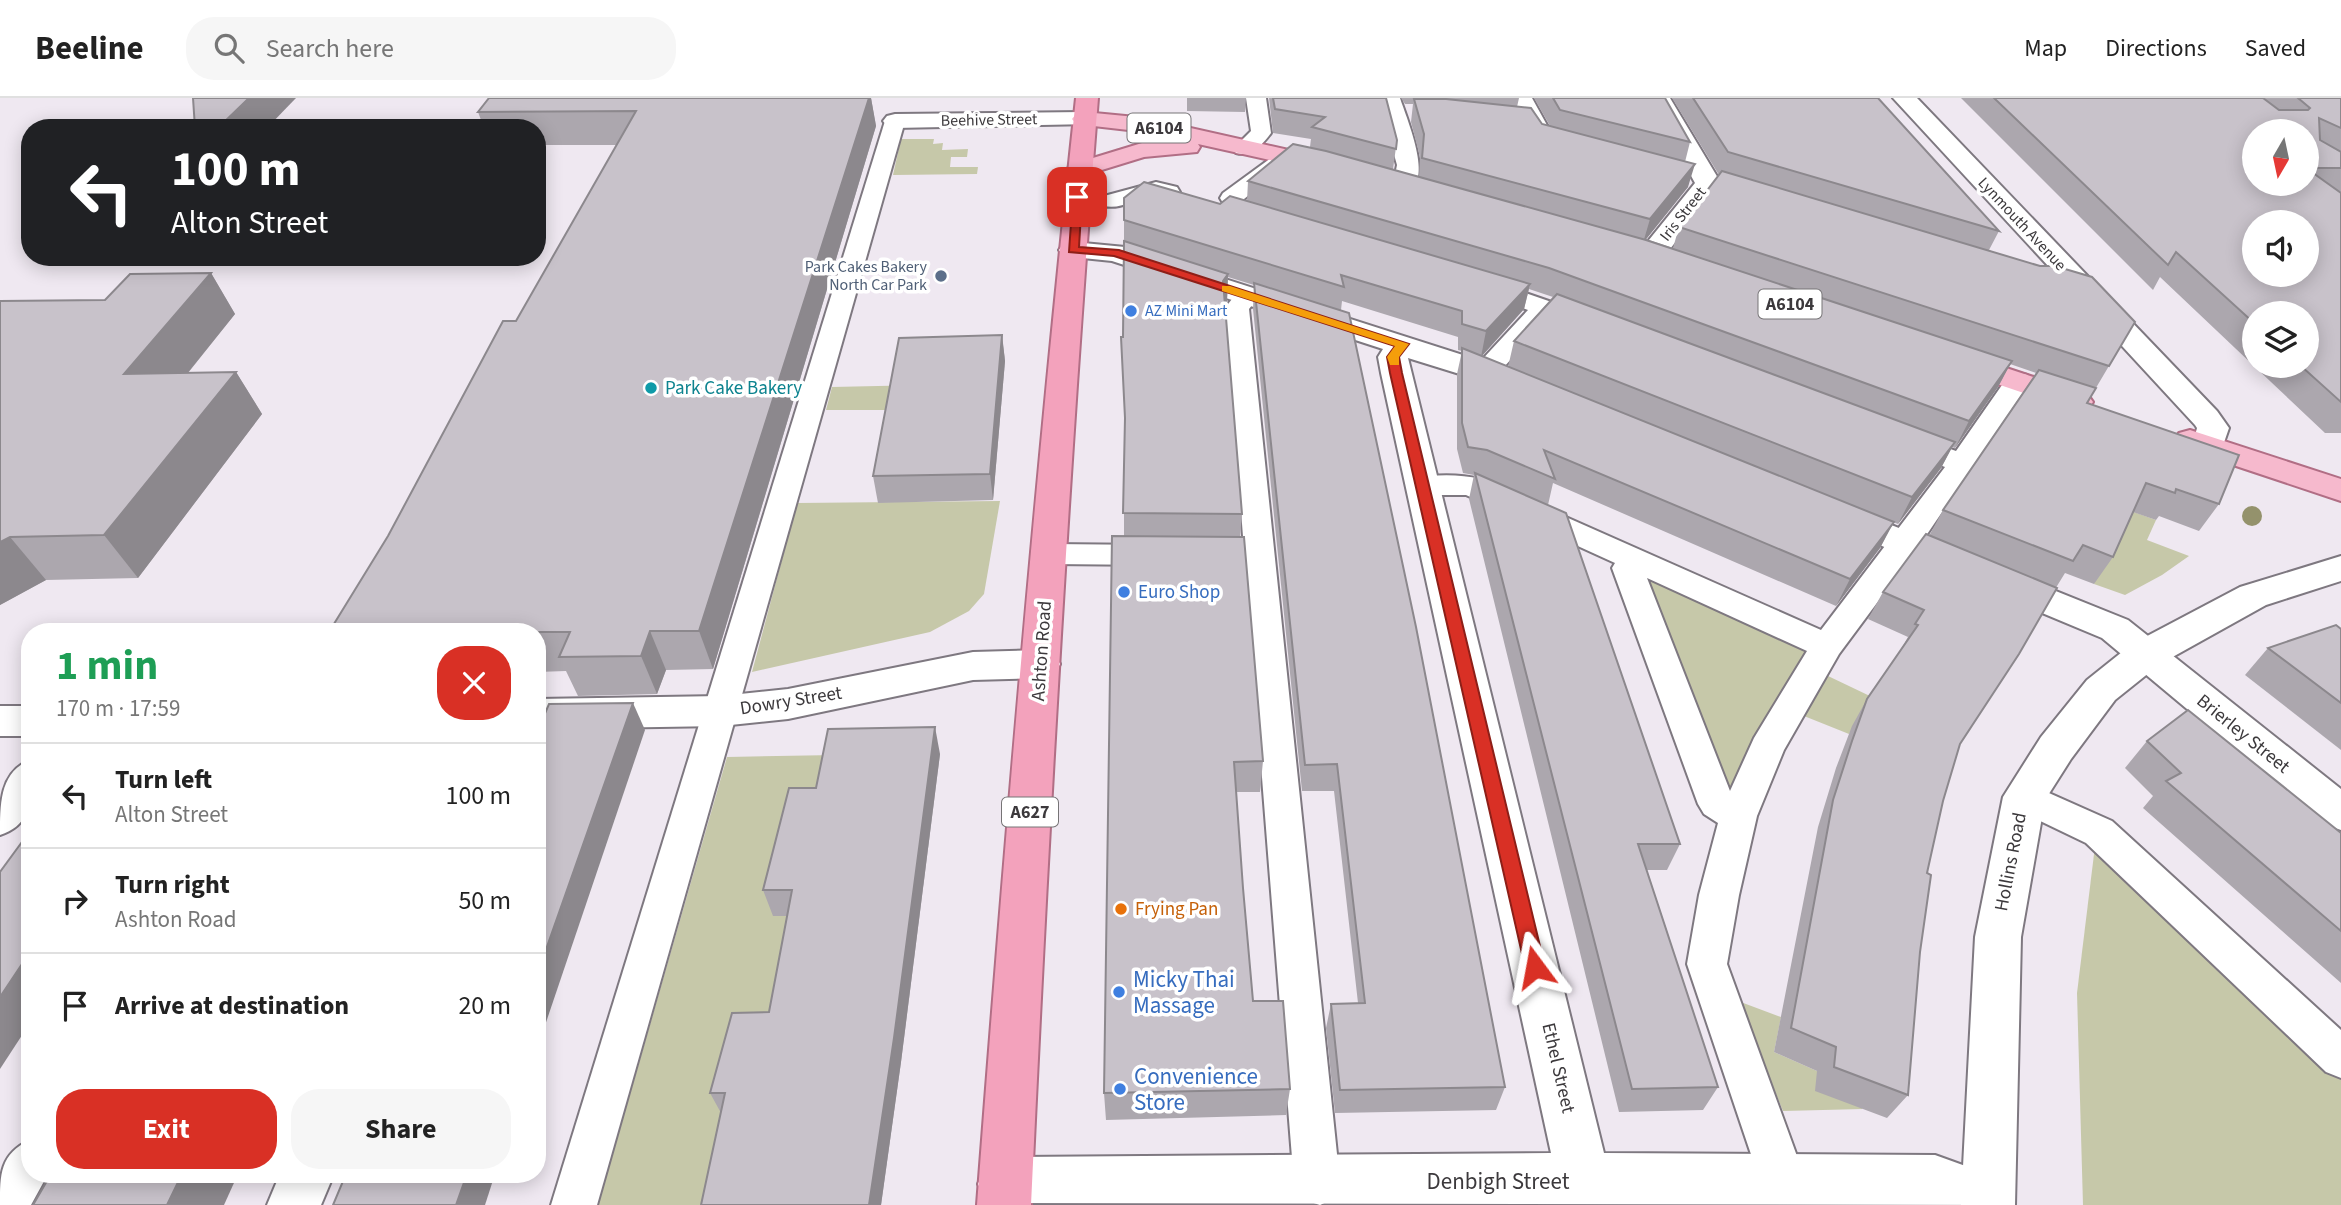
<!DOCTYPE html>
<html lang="en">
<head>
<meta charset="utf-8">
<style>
  :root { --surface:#fff; --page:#f6f6f6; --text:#222; --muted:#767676; --line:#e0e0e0; --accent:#d93025 }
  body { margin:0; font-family:"Source Sans 3",sans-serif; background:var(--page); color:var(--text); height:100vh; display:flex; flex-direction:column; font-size:26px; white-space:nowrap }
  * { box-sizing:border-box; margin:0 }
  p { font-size:23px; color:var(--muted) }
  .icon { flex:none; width:38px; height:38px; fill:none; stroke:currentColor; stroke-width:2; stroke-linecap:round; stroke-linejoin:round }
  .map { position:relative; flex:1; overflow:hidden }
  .sheet { position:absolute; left:21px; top:525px; width:525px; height:560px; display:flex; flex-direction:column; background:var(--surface); border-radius:28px; box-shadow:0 4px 18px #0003 }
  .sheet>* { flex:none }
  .hud { position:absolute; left:21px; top:21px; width:525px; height:147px; border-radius:28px; box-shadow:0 4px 18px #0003; background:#202124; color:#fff; overflow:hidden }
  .needle { width:46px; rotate:189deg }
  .controls { position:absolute; left:2242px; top:21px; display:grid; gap:14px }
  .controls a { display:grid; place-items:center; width:77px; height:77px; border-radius:50%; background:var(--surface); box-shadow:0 4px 18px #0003; font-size:35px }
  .pin { position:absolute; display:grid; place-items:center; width:60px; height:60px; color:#fff; margin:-30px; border-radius:14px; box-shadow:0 4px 10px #0006 }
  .me { position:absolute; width:77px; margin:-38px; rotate:347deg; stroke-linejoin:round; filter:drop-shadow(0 0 5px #0008) }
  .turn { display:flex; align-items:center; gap:24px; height:147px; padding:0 35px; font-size:32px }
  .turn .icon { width:91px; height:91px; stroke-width:2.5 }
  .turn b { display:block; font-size:49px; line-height:60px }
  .round { display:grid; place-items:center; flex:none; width:74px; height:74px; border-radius:28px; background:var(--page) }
  .overview { display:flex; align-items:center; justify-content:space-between; height:119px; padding:0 35px }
  h1 { font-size:42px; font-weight:700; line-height:52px; color:#1e9e55 }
  .cta { display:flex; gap:14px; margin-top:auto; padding:14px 35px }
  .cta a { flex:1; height:80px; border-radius:28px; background:var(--accent); color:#fff; font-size:28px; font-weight:700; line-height:80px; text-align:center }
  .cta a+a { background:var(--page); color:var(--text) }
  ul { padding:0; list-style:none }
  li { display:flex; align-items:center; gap:21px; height:105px; padding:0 35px; border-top:2px solid var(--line) }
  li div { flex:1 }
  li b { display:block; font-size:26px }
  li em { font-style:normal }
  header { display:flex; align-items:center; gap:42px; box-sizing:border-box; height:98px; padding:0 35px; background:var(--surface); border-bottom:2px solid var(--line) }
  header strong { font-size:33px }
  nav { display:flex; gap:38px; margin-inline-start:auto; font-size:24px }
  .search { width:490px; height:63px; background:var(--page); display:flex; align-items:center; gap:18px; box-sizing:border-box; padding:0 24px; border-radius:28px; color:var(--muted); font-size:26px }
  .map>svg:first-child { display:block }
  .green { fill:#c6c8a9 }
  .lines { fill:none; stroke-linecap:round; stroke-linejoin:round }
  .service-casing { stroke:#7e7880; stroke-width:4 }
  .minor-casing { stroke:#7e7880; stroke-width:4 }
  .tertiary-casing { stroke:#7e7880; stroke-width:4 }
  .primary-casing { stroke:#b16e85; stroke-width:4 }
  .trunk-casing { stroke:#b16e85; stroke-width:4 }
  .service { fill:#fff; fill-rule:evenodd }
  .minor { fill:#fff; fill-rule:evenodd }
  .tertiary { fill:#fff; fill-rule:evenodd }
  .primary { fill:#f6b9cd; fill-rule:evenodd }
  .trunk { fill:#f3a2bc; fill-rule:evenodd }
  .tree { fill:#94926c }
  .wall { fill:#aca7ae; fill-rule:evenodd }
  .shaded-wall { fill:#8c888d }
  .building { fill:#c8c2ca; stroke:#8c888d; stroke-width:2; fill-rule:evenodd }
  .route { fill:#d93025; stroke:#8d1f18; stroke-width:2 }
  .slow { fill:#f59e0b }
  .service-dot { fill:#5c6f8a; stroke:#fff; stroke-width:2.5 }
  .shop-dot { fill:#3f7fe0; stroke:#fff; stroke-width:2.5 }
  .culture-dot { fill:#0f9aa8; stroke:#fff; stroke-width:2.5 }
  .food-dot { fill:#e8710a; stroke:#fff; stroke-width:2.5 }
  .labels { text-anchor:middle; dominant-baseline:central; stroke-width:7; stroke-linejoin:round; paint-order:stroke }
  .far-street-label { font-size:16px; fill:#3c393c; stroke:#fff }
  .far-service-label { font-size:16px; fill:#4e5e75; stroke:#fff; text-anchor:end }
  .far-shop-label { font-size:16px; fill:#366cbe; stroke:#fff; text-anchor:start }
  .shield { fill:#fff; stroke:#767476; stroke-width:2 }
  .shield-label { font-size:18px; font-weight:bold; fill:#3c393c }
  .culture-label { font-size:19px; fill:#0d838f; stroke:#fff; text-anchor:start }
  .shop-label { font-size:19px; fill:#366cbe; stroke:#fff; text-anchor:start }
  .street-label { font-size:19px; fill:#3c393c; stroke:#fff }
  .food-label { font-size:19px; fill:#c56008; stroke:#fff; text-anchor:start }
  .near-shop-label { font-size:23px; fill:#366cbe; stroke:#fff; text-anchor:start }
  .near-street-label { font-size:23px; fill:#3c393c; stroke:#fff }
</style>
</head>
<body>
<header>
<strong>Beeline</strong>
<div class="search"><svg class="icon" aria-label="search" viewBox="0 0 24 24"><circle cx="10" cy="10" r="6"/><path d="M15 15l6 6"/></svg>Search here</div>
<nav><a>Map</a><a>Directions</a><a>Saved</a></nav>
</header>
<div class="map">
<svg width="2341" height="1107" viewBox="0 0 2341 1107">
  <rect width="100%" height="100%" fill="#efe8f1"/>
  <g class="green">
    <path d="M901,41H934L933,46L943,45L942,52L968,51L967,59H951L950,69H978L977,76L893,77Z"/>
    <path d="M924,287L896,312H826L832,289Z"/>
    <path d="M1000,403L984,496L969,513L930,534L752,574L797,405Z"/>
    <path d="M2120,409L2156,422L2147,442L2189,458L2162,477L2125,497L2094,486Z"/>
    <path d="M1645,476L1813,549L1732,697L1722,687Z"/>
    <path d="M1828,578L1872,599L1849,636L1804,618Z"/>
    <path d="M836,657L804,818L719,1107H598L727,659Z"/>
    <path d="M2095,748L2341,982V1107H2083L2077,895Z"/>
    <path d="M1738,903L1781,919L1774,954L1817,973L1863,1011L1783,1013Z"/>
  </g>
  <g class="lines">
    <defs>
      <g id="service">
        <path d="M1246,0H1266L1271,35C1262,47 1251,59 1236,55L1233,51L1251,33Z"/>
        <path d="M1512,0H1532L1553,38L1561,40L1564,44L1561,48L1554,50L1538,46Z"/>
        <path d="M895,17L902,19L905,23L597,1107H551L885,23L888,19Z"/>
        <path d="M1282,55L1289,57L1293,61L1289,65L1239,105H1223L1220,100L1223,95L1275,57Z"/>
        <path d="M1156,84L1177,89L1180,94L1177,99C1168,101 1162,97 1154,98C1137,100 1121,112 1104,108L1101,103L1104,98Z"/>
        <path d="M1485,181L1595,219L1599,224L1595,229L1586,232L1549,219L1495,279L1486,281L1477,279L1473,273L1477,267L1528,212L1476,193L1473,188L1476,183Z"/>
        <path d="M1248,190L1257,192L1260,197L1249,211L1340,1085L1333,1101L1320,1107L1301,1101L1294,1085L1225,210L1239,192Z"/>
        <path d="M2018,275L2027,277L2031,283L1917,451L1839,556L1784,652L1757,718L1739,797L1727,866L1806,1083L1799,1099L1783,1106L1767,1099L1760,1083L1687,866L1699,797L1718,725L1704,716L1698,706L1612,470L1615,465L1466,397H1423L1413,395L1408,388L1413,381C1433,376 1460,376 1480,381L1821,532L1945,369L1895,350L1891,344L1895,338L1905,335L1956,353L2009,277ZM1647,480L1807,553L1754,640L1730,693Z"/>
        <path d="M1050,446L1156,447L1167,450L1171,457L1167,464L1156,467L1050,466L1039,463L1035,456L1039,449Z"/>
        <path d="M2024,684L2112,723L2341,932V980L2326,974L2086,745L2011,709L2006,699L2011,689Z"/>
        <path d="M30,1042V1076H48L31,1107H0C0,1076 0,1056 30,1042Z"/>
      </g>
      <g id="minor">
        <path d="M1378,0H1400C1407,22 1444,106 1390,92L1386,87L1395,77L1397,67Z"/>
        <path d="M1648,0H1670L1721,85L1660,164L1650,166L1640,164L1636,158L1695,85Z"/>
        <path d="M1893,0H1917L2217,313L2229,330L2220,356L2208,359L2196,356L2192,349L2197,330L2195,327Z"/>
        <path d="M1084,14L1092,16L1096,21L1092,26L895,30L887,28L883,23L887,18L895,16Z"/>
        <path d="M1073,144L1125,149L1519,275L1523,282L1519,289L1508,291L1408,260L1604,1055L1935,1057L2007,1083L2015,1102L2013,1107L986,1105L978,1086L986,1067L1005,1059L1551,1055L1381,275L1378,259L1383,251L1112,163L1063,158L1059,152L1063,146Z"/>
        <path d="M1839,406L2128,522L2341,691V732L2326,727L2102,540L1827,425L1822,417L1827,409Z"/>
        <path d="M1041,552L1055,556L1060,566L1055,576L1041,580L973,582L788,621L721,628L537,631V601L721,598L788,591L973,554Z"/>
        <rect x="0" y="608" width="30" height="30"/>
        <path d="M30,662C30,694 37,725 0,737C0,705 0,674 30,662Z"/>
        <path d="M280,1076H334L321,1107H267Z"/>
      </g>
      <path id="tertiary" d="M2341,458V483L2266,507L2160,566L2115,602L2071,661L2045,702L2021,839L2015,1107H1961L1975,839L2003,699L2041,639L2087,582L2132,546L2240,489Z"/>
      <g id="primary">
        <path d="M1084,14L1146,20L1329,61L1338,63L1341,68L1338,73L1329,75L1198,46L1200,49L1197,54L1144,59L1079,79L1070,77L1067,72L1070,67L1142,45L1182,42L1146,34L1076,26L1072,21L1076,16Z"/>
        <path d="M1955,253L2088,297L2093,304L2088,311L2077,313L1944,268L1940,262L1944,256Z"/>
        <path d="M2190,332L2341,381V403L2179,349L2174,342L2179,335Z"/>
      </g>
      <path id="trunk" d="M1076,0H1098C1069,368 1048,738 1031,1107H977C1005,738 1036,368 1076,0Z"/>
    </defs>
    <use href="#service" class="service-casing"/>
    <use href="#minor" class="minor-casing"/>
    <use href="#tertiary" class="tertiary-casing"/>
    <use href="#primary" class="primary-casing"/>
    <use href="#trunk" class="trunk-casing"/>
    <use href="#service" class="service"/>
    <use href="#minor" class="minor"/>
    <use href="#tertiary" class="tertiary"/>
    <use href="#primary" class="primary"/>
    <use href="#trunk" class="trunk"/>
  </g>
  <circle class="tree" cx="2252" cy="418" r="10"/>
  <g class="wall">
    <path d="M489,0H871L876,28L713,571L666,572L657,596L578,598L566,573L537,574V534L388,438L516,223L617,47H537V30H484L478,14Z"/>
    <path d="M1187,0H1246L1245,14L1187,13Z"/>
    <path d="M1269,0H1386L1397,42L1393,71L1419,79L1420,59L1411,24L1413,6H1405L1401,0H1519L1517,9L1542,26L1550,28L1534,0H1665L1690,44L1685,64L1688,89L1646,141L1673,150L1679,129L1719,77L1672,0H1878L1999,133L1989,152L2135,224L2087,305L2219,406L2199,433L2159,418L2156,422L2133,414L2113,459L2094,486L2065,475L1960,646L1943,703L1927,775L1908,997L1887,1020L1815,993L1817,973L1774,954L1818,729L1836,670L1852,628L1867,601L1900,553L1908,539L1868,521L1883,494L1929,438L1943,412L2036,275L2010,266L1998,289L1955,350L1952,349L1941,370L1898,426L1893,424L1880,450L1836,508L1553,385L1548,407L1680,746L1667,772H1647L1718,989L1703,1012L1619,1014L1469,401L1474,377L1463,375L1457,351V276L1462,253L1458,252V239L1342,203L1341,212L1505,989L1496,1012L1335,1015L1326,930L1331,906L1358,905L1334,693H1302L1253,211L1254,187L1228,179L1227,203L1225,206L1242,416L1240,439L1263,663L1260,694H1236L1243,790L1253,903L1290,991L1286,1017L1106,1022L1104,995L1124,438V122L1247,103L1248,83L1310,49L1311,41L1273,35ZM1529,191L1553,199L1514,243L1508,269L1482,258L1524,211Z"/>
    <path d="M1961,0H2341V94H2339L2341,95V335H2325L2254,268H2306L2254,215V268L2160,179L2153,192Z"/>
    <path d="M211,175L235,216L188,275L236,274L262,316L138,480L46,482L0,507V203L105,202Z"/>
    <path d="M1002,237L1005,263L993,402L878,405L873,378Z"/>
    <path d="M2341,531V652L2245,577L2268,550Z"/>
    <path d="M2147,643L2341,735V885L2143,710L2153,698L2125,670Z"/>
    <path d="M940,656L901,964L881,1107H701L721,1015L710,995L769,914L788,818H773L763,792L816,690Z"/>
  </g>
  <g class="shaded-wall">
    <path d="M249,0H296L267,30H218Z"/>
    <path d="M869,0H871L876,28L713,571L699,533Z"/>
    <path d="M1695,66L1688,89L1643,145L1650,121Z"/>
    <path d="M211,175L235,216L153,318L124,276Z"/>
    <path d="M1228,176L1227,203L1222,210L1223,183Z"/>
    <path d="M1530,186L1524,211L1481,259L1486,233Z"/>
    <path d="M1002,237L1005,263L993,402L990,376Z"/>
    <path d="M2012,263L1998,289L1955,350L1969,323Z"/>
    <path d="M236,274L262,316L138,480L104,437Z"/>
    <path d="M1955,344L1941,370L1898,426L1912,399Z"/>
    <path d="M1894,424L1880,450L1836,508L1850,481Z"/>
    <path d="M10,439L46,482L0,507V444Z"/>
    <path d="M650,533L666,572L657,596L641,558Z"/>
    <path d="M633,605L645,632L537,951V877Z"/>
    <path d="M935,629L940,656L901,964L881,1107H869Z"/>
    <path d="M30,854V925L0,971V899Z"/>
    <path d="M182,1076H238L224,1107H167Z"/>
    <path d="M467,1076H495L485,1107H456Z"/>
  </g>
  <g class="building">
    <path d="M193,0H249L218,30H195Z"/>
    <path d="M489,0H869L699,533H650L641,558L559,559L570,534H329L388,438L503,223H516L636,13L478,14Z"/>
    <path d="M1273,0H1386L1397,42L1396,51L1312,29L1325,19L1275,11Z"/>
    <path d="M1553,0H1665L1690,44L1560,12Z"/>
    <path d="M1693,0H1878L1999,133L1728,54Z"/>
    <path d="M1994,0H2263L2279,12H2308L2310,10L2298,0H2341V30L2319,20L2320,42L2341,54V70H2306V33H2254V86H2306V70L2341,95V304L2301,268H2306V215H2254V225L2176,154L2168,167ZM2254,124H2306V177H2254Z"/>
    <path d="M1414,1H1446L1531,10L1542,26L1695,66L1650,121L1422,60L1424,36Z"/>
    <path d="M1293,46L1326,53L1646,142L2012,263L1969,323L1549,170L1248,83Z"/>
    <path d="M1722,73L2040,168H2055L2092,179L2135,224L2109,268L1679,129Z"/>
    <path d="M1144,84L1220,106L1230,98L1530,186L1486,233L1462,226V213L1341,177L1344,189L1124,122V100Z"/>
    <path d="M1124,143L1228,176L1223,183L1242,416L1123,415L1125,320L1121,239H1123Z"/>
    <path d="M211,175L124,276L236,274L104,437L10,439L0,444V203L105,202L130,176Z"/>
    <path d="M1254,185L1349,215L1416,529L1505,989L1340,992L1331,906L1365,905L1337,666L1305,667Z"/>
    <path d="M1557,196L1955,344L1912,399L1514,243Z"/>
    <path d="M1002,237L990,376L873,378L899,240Z"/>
    <path d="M1462,250L1894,424L1850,481L1544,352L1555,381L1487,352L1468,349L1462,325Z"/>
    <path d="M2039,272L2096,290L2087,305L2239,357L2219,406L2176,391L2175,395L2146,385L2113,459L2083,447L2073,463L1943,412Z"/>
    <path d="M1475,375L1566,415L1680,746H1638L1718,989L1632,991Z"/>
    <path d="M1926,436L2057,490L2019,556L1960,646L1943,703L1927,775L1931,777L1920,854L1908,997L1834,969L1836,949L1791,930L1833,702L1852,643L1867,601L1918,527L1915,526L1924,512L1883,494Z"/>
    <path d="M1112,438L1244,439L1263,663L1234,664L1243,790L1253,903H1283L1290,991L1104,995Z"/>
    <path d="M2336,527L2341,531V605L2268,550Z"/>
    <path d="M633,605L537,877V634L549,606Z"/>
    <path d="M2188,612L2341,735V833L2166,683L2181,675L2147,643Z"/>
    <path d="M935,629L894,940L869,1107H701L725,995H710L732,915L769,914L792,792H763L789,690H816L828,631Z"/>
    <path d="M30,733V854L0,899V774Z"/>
    <path d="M51,1076H182L167,1107H33Z"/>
    <path d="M346,1076H467L456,1107H333Z"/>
  </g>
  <path class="route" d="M1073,96L1082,99L1079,149L1119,152L1409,246L1399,259L1402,275L1545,869L1542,875L1535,877L1528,875L1525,869L1390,275L1387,259L1395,248L1114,158L1069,154Z"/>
  <path class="slow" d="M1222,188H1230L1409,246L1399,259V267H1390L1387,259L1395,248L1222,193Z"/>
  <circle class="service-dot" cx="941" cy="178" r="7"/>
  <g class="shop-dot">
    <circle cx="1131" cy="213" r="7"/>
    <circle cx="1124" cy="494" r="7"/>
    <circle cx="1119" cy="894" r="7"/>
    <circle cx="1120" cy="991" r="7"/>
  </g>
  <circle class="culture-dot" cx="651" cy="290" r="7"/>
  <circle class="food-dot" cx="1121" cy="811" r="7"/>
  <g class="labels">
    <g class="far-street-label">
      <text transform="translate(989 22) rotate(-1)">Beehive Street</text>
      <text transform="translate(1683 116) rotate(-52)">Iris Street</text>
      <text transform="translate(2022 126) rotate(47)">Lynmouth Avenue</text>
    </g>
    <g class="far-service-label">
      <text x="927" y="169">Park Cakes Bakery<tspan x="927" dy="18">North Car Park</tspan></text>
    </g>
    <g class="far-shop-label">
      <text x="1145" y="213">AZ Mini Mart</text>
    </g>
    <g class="shield">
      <rect x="1127.5" y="15.5" width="63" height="29" rx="5"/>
      <rect x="1758.5" y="191.5" width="63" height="29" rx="5"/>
      <rect x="1002" y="699.5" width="56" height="29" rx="5"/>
    </g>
    <g class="shield-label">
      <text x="1159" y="30">A6104</text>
      <text x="1790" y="206">A6104</text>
      <text x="1030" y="714">A627</text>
    </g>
    <g class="culture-label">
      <text x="665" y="290">Park Cake Bakery</text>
    </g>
    <g class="shop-label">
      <text x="1138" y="494">Euro Shop</text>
    </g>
    <g class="street-label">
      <text transform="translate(1042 553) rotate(-86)">Ashton Road</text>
      <text transform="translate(791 603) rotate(-9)">Dowry Street</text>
      <text transform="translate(2243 636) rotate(39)">Brierley Street</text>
      <text transform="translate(2011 764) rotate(-79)">Hollins Road</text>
      <text transform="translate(1558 970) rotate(77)">Ethel Street</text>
    </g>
    <g class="food-label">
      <text x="1135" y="811">Frying Pan</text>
    </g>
    <g class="near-shop-label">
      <text x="1133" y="881">Micky Thai<tspan x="1133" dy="26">Massage</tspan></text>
      <text x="1134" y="978">Convenience<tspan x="1134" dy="26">Store</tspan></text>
    </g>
    <g class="near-street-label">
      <text x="1498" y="1083">Denbigh Street</text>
    </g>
  </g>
</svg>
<div class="controls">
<a><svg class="needle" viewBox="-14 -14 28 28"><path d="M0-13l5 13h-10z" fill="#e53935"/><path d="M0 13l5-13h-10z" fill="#767676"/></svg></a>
<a><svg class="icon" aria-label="sound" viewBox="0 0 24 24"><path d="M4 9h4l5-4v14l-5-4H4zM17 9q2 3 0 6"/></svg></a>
<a><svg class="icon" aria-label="layers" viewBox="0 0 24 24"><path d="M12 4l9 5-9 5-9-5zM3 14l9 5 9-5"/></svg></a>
</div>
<div class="pin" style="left:1077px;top:99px;background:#d93025"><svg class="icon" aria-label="arrive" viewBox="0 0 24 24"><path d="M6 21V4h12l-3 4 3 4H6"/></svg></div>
<svg class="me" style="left:1535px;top:869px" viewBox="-20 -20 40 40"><path d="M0-17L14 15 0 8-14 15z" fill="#d93025" stroke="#fff" stroke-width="4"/></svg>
<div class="hud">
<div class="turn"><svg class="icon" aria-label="left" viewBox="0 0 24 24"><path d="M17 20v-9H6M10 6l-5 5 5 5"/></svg><div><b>100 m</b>Alton Street</div></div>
</div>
<section class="sheet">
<div class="overview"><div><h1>1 min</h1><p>170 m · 17:59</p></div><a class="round" style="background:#d93025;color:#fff"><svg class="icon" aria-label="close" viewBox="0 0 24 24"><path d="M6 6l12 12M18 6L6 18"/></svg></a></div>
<ul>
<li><svg class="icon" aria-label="left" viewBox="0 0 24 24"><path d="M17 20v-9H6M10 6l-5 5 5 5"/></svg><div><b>Turn left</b><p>Alton Street</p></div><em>100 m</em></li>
<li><svg class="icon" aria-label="right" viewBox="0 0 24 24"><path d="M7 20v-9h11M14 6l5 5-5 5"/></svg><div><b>Turn right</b><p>Ashton Road</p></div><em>50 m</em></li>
<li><svg class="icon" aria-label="arrive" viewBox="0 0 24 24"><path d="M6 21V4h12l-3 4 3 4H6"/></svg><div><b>Arrive at destination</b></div><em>20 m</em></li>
</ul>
<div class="cta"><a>Exit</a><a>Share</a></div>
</section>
</div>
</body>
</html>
